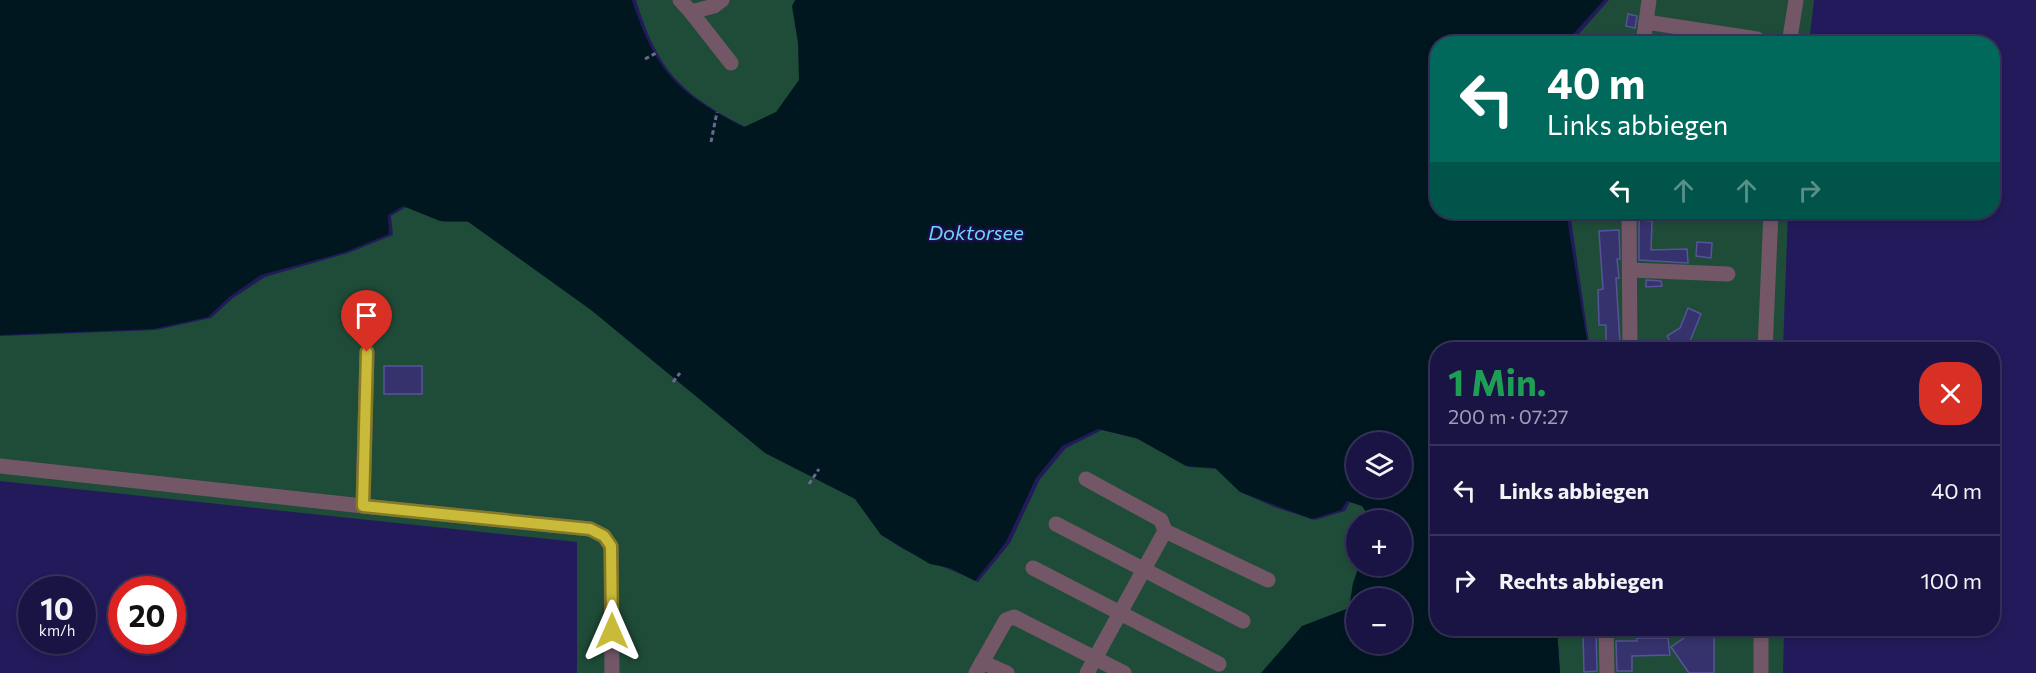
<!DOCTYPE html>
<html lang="de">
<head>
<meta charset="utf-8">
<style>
  :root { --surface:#1a1444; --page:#231d4b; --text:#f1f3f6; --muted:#9f9eb2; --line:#38335d }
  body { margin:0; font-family:Commissioner,sans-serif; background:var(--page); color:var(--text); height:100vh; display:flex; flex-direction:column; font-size:22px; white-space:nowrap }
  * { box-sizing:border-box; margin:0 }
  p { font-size:20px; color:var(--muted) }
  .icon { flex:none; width:33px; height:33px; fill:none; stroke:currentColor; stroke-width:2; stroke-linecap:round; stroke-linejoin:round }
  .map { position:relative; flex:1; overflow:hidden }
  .side { position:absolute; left:1430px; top:342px; width:570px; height:294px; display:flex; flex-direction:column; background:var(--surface); border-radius:24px; box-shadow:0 3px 9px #0003,0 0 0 2px var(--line) }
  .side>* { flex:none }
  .hud { position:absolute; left:1430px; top:36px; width:570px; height:183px; border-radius:24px; box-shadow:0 3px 9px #0003,0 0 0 2px var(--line); background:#00695c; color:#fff; overflow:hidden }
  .tools { position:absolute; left:1346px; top:432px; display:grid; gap:12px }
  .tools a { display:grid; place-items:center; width:66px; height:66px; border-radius:50%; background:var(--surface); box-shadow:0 3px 9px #0003,0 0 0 2px var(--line); font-size:30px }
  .speed { position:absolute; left:18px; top:576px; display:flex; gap:12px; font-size:30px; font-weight:700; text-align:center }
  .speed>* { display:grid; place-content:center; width:78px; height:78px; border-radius:50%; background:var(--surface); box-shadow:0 3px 9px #0003,0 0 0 2px var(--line); line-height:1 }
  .speed small { font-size:15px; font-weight:400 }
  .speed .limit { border:9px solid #d22; background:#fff; color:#111 }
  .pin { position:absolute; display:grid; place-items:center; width:51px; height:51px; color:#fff; margin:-62px -26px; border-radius:50% 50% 50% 0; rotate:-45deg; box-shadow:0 0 6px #0007 }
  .pin .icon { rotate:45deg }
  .me { position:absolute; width:66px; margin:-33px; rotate:0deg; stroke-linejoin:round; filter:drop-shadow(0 0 4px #0008) }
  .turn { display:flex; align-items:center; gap:21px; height:126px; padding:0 18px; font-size:27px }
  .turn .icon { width:78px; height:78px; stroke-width:2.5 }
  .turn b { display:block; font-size:42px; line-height:51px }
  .lanes { display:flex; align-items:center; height:57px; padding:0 18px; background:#0003; justify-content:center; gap:30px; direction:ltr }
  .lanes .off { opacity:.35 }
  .round { display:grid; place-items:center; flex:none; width:63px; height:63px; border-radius:24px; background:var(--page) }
  .summary { display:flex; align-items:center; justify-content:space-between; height:102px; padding:0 18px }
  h1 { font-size:36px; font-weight:700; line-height:45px; color:#1e9e55 }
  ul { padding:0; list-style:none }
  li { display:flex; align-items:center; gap:18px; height:90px; padding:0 18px; border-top:2px solid var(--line) }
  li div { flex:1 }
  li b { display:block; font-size:22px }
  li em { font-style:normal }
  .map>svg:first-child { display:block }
  .green { fill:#1f4c38 }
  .water { fill:#001720; fill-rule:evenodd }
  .building { fill:#35326d; stroke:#555499; stroke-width:1.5 }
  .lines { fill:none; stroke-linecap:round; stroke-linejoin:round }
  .path { stroke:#6b6692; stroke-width:3; stroke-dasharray:4.5 3; stroke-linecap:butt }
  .minor { stroke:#735767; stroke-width:15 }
  .route-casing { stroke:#837926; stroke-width:15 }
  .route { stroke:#caba3a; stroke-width:10 }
  .labels { text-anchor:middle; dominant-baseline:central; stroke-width:4.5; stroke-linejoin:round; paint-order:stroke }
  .water-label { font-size:20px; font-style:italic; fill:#72d3f4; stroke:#1a0e4f }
</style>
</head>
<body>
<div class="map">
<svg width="2036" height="673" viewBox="0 0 2036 673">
  <rect width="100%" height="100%" fill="#221a5a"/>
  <g class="green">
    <path d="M636,0H798L803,81L779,113L747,128C681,94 658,72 636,0Z"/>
    <path d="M1609,0H1814L1809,43L1570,44Z"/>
    <path d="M406,207L444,222H471L858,500C866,511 874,525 883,534C903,555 952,568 978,582L1010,543L1040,479L1066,448L1102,430L1139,439L1189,467L1219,469L1243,493L1274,507L1315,520L1345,511L1350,502L1365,507L1373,520H1356V566H1363L1352,609L1265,673H577V542L0,481V336L156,330L211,318L233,298L265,277L348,253L393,235L391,216Z"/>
    <path d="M1570,212H1788L1783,349H1590Z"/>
    <path d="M1557,629H1784L1783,673H1560Z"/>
  </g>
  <path class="water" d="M0,0H632C655,71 678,94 744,127L776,112L799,80L798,43L792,6L795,0H1604L1565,43L1437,44V212H1566L1587,341L1586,349L1437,350V628L1557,629L1560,673H1261L1302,626L1349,608L1353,583L1359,566H1401V520H1371L1362,506L1347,501L1341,510L1312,519L1240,492L1215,468L1186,466L1136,438L1098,429L1062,446L1036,478L1006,542L975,581L950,568L930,564L881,535L855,499L765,453L591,310L467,221H440L403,206L388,215L389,234L345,252L261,275L229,297L208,317L153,329L0,335ZM1356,442H1401V488H1356ZM1356,598H1401V644H1356Z"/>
  <g class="building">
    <path d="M1628,14L1637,16L1635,28L1626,26Z"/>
    <path d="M1639,220L1652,221L1651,250L1687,249L1688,263L1639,260Z"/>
    <path d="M1619,230L1620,259H1617L1619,278H1616L1620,343L1606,344V325H1599L1598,290L1603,289L1599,231Z"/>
    <path d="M1697,242L1712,243L1711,258L1696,256Z"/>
    <path d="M1646,280L1661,281L1662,286L1646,287Z"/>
    <path d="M1688,308L1701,314L1690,341L1692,345L1685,350H1676L1667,336L1680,328Z"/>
    <rect x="384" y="366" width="38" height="28"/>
    <path d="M1583,633H1596L1597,671L1584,672Z"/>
    <path d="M1687,636H1714V673H1689L1671,647Z"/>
    <path d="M1637,638H1668L1670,655L1632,656V671H1617L1616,641H1637Z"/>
  </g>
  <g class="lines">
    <g class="path">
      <path d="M645,59L658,52"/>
      <path d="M711,142L717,112"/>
      <path d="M673,382L680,373"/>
      <path d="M809,484L819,469"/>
    </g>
    <g class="minor">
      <path d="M680,0L691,12L714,6L722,0"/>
      <path d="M691,12L731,63"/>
      <path d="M1646,22L1757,39"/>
      <path d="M1643,44L1649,0"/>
      <path d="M1789,44L1796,0"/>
      <path d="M1629,212L1630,350"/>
      <path d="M1630,270L1728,274"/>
      <path d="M1765,350L1771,212"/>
      <path d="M367,352L363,506L590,529L604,536L611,547L612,673"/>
      <path d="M0,466L363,506"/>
      <path d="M1086,479L1161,520L1165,531L1268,580"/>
      <path d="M1056,524L1243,621"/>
      <path d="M1033,568L1219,664"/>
      <path d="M1606,628L1607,673"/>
      <path d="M982,662L1007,673"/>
      <path d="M976,673L1006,620L1014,617L1124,673"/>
      <path d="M1087,673L1165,531"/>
      <path d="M1761,673V628"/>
    </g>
  </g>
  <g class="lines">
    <defs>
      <path id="route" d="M367,352L363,506L590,529L604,536L611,546L612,631"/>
    </defs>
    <use href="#route" class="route-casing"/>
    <use href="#route" class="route"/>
  </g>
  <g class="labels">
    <g class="water-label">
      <text x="976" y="232">Doktorsee</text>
    </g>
  </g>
</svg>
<div class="tools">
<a><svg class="icon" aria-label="layers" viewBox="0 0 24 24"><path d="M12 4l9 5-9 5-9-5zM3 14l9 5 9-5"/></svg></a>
<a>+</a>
<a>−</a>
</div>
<div class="speed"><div>10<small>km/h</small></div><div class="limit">20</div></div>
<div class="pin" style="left:367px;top:352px;background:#d93025"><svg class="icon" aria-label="arrive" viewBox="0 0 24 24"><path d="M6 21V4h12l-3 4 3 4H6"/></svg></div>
<svg class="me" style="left:612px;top:631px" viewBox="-20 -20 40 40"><path d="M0-17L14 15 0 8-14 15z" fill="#caba3a" stroke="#fff" stroke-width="4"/></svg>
<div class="hud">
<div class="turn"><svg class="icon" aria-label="left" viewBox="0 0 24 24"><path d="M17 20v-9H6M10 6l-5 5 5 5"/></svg><div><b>40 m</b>Links abbiegen</div></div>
<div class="lanes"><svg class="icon" aria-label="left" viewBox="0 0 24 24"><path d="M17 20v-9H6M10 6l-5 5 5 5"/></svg><svg class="icon off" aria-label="ahead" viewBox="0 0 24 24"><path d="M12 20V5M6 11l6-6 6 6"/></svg><svg class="icon off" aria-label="ahead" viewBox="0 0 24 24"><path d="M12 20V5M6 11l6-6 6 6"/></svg><svg class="icon off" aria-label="right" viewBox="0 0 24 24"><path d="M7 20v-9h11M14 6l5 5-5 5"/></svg></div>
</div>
<section class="side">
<div class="summary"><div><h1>1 Min.</h1><p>200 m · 07:27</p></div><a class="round" style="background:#d93025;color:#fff"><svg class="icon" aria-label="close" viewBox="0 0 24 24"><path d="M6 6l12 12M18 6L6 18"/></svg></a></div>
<ul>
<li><svg class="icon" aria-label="left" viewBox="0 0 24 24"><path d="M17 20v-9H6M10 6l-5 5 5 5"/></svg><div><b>Links abbiegen</b></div><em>40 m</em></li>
<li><svg class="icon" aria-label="right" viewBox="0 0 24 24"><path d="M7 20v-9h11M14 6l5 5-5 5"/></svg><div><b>Rechts abbiegen</b></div><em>100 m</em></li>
</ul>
</section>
</div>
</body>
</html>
